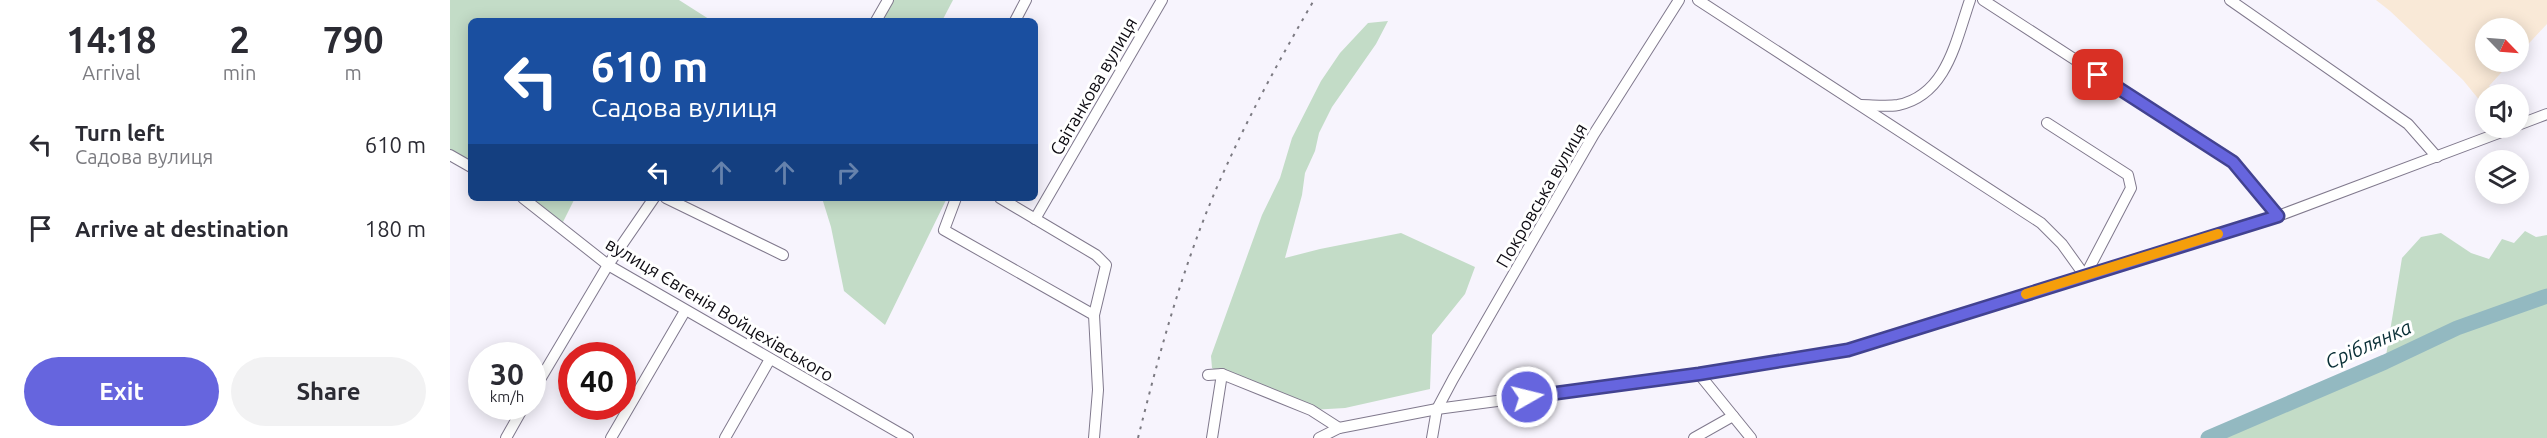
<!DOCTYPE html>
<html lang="en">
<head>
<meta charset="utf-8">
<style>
  :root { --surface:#fff; --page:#f2f2f3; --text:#2b2b33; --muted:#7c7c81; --accent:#6665de }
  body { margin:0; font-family:Ubuntu,sans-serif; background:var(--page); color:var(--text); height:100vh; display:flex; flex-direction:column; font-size:22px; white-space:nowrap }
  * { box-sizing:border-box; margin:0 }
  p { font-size:20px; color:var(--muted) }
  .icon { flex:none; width:33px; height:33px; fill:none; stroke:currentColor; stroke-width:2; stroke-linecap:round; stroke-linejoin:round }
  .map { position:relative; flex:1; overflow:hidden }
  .sheet { display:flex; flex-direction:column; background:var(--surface); width:450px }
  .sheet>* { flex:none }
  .hud { position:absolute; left:18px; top:18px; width:570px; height:183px; border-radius:9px; box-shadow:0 3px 15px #0003; background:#1a4fa0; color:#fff; overflow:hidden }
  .needle { width:39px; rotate:115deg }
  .buttons { position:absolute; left:2025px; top:18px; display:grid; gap:12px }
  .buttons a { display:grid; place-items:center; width:54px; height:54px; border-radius:50%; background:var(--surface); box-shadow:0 3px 15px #0003; font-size:30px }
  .speed { position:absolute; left:18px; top:342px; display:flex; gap:12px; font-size:30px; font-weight:700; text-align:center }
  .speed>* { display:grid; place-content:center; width:78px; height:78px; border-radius:50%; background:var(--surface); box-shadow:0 3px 15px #0003; line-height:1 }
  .speed small { font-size:15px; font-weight:400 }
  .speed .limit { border:9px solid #d22; background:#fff; color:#111 }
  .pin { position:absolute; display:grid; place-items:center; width:51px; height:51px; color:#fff; margin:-26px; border-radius:12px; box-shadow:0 3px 9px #0006 }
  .me { position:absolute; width:66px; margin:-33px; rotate:82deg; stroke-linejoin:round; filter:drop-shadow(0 0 4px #0008) }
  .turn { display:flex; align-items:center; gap:21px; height:126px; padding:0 24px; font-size:27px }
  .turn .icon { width:78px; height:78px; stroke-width:2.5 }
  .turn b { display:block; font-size:42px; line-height:51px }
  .lanes { display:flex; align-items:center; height:57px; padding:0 24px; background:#0003; justify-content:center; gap:30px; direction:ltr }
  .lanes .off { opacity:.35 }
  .eta { display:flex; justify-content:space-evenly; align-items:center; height:102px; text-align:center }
  .eta b { font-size:36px; font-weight:700; line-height:42px }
  .action { display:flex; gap:12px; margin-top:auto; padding:12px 24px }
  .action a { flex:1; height:69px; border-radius:36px; background:var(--accent); color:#fff; font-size:24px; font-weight:700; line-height:69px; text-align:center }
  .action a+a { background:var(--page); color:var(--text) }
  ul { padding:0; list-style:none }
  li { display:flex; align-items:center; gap:18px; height:84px; padding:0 24px }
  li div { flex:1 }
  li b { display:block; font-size:22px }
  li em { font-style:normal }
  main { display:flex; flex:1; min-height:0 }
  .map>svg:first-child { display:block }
  .industrial { fill:#f9e9d7 }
  .green { fill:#c3dcc7 }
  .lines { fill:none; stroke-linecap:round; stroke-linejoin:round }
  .river { stroke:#93b9c1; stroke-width:15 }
  .minor-casing { stroke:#80798d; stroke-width:12 }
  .minor { stroke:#fff; stroke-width:10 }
  .rail { stroke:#7c7a82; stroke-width:2; stroke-dasharray:3 6; stroke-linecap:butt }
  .route-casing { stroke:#424290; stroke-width:15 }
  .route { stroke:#6665de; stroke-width:10 }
  .slow { stroke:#f59e0b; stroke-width:10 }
  .labels { text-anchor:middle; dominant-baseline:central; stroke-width:6; stroke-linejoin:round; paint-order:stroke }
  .street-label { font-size:18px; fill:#0d0b12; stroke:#fff }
  .water-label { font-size:20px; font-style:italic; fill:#092f36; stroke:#fff }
</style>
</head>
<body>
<main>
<section class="sheet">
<div class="eta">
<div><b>14:18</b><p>Arrival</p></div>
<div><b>2</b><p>min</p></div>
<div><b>790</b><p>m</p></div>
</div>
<ul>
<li><svg class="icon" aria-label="left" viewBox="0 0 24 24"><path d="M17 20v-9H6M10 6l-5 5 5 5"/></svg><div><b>Turn left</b><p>Садова вулиця</p></div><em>610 m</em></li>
<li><svg class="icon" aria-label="arrive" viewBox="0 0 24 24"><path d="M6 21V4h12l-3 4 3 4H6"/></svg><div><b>Arrive at destination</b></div><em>180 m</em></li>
</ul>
<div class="action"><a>Exit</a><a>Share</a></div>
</section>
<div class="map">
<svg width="2097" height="438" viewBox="0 0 2097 438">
  <rect width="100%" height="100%" fill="#f7f4fd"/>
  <path class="industrial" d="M1926,0H2097V24L2069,54L2068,28H2036V62H2061L2039,86L2047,94H2036L2035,107L2013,80L1940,11Z"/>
  <g class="green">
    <path d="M0,0H229L262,21H21V167L0,155Z"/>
    <path d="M438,0H503L492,21H426Z"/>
    <path d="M938,21L926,44L882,107L869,133L865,151L855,173L852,195L835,258L870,249L951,233L1025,267L1015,294L982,335L980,389L895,408L861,410L772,374L762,368L761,356L812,215L830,178L842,138L871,81L890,53L918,23Z"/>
    <path d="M73,198H125L110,228Z"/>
    <path d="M372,198H497L435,325L394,291L381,227Z"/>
    <path d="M2075,231L2086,237L2097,235V438H1764L1793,423L1935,362L1952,258L1971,237L1991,233L2021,253L2039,259L2052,239L2064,243Z"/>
  </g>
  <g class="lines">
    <path class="river" d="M1758,438L1935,362L2007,328L2097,296"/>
    <defs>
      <g id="minor">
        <path d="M1248,0L1591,223L1612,244L1635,276"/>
        <path d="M1533,0L1783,162L1828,216"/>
        <path d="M1780,0L1958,124L1987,157"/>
        <path d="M426,21L438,0"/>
        <path d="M565,21L576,0"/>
        <path d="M1411,105C1422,105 1436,107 1448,105C1497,95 1506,40 1520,0"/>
        <path d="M1597,123L1678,175L1681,188L1635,276"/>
        <path d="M2068,125L2097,114"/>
        <path d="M0,155L21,167"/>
        <path d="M73,198L158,265L458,438"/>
        <path d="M216,198L333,255"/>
        <path d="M506,198L494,230L644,315"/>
        <path d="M550,198L646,255L656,265L644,315L648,390L644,438"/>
        <path d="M585,219L712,0"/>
        <path d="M1249,374L1301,438"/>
        <path d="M758,375L772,374L861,410L889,428"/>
        <path d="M82,393L158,265L204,198"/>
        <path d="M56,438L74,406"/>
        <path d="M161,438L235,311"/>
        <path d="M275,438L320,359"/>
        <path d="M762,438L772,374"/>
        <path d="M869,438L889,428L987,409L1249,374L1398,350L1828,216L2062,128"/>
        <path d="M982,438L987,409L1003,379L1144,134L1229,0"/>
        <path d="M1244,438L1283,416"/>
      </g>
    </defs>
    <use href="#minor" class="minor-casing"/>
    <use href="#minor" class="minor"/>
    <path class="rail" d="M688,438C707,362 728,284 757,211C787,137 824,69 864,0"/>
  </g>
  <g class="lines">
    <defs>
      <path id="route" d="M1077,397L1249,374L1398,350L1828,216L1783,162L1648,75"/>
    </defs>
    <use href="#route" class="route-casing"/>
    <use href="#route" class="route"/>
    <path class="slow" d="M1576,294L1768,234"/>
  </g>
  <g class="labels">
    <g class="street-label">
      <text transform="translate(643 86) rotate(-60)">Світанкова вулиця</text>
      <text transform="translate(1091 195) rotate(-60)">Покровська вулиця</text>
      <text transform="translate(270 309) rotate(31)">вулиця Євгенія Войцехівського</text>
    </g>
    <g class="water-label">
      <text transform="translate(1918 344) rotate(-24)">Сріблянка</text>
    </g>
  </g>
</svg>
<div class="buttons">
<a><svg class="needle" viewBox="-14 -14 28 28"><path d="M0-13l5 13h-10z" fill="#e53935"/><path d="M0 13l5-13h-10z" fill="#7c7c81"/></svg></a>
<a><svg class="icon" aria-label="sound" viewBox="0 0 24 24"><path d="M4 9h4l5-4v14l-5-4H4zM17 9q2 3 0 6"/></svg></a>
<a><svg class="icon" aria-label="layers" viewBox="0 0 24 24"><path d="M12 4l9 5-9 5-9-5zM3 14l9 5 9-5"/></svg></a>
</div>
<div class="speed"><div>30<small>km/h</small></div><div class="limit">40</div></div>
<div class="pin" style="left:1648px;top:75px;background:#d93025"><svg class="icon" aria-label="arrive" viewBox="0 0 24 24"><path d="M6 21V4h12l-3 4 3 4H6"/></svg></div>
<svg class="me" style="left:1077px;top:397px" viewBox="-20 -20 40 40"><circle r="17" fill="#6665de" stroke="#fff" stroke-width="3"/><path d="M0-11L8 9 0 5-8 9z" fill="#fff"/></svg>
<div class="hud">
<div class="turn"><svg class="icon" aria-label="left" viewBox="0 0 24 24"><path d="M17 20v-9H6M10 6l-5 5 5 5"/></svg><div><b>610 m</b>Садова вулиця</div></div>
<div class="lanes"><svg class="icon" aria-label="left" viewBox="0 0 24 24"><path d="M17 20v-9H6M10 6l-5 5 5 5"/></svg><svg class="icon off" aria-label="ahead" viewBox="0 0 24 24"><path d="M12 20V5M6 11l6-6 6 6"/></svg><svg class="icon off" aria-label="ahead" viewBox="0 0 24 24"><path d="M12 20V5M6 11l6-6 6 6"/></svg><svg class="icon off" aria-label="right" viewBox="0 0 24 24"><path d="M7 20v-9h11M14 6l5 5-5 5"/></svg></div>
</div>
</div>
</main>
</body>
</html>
